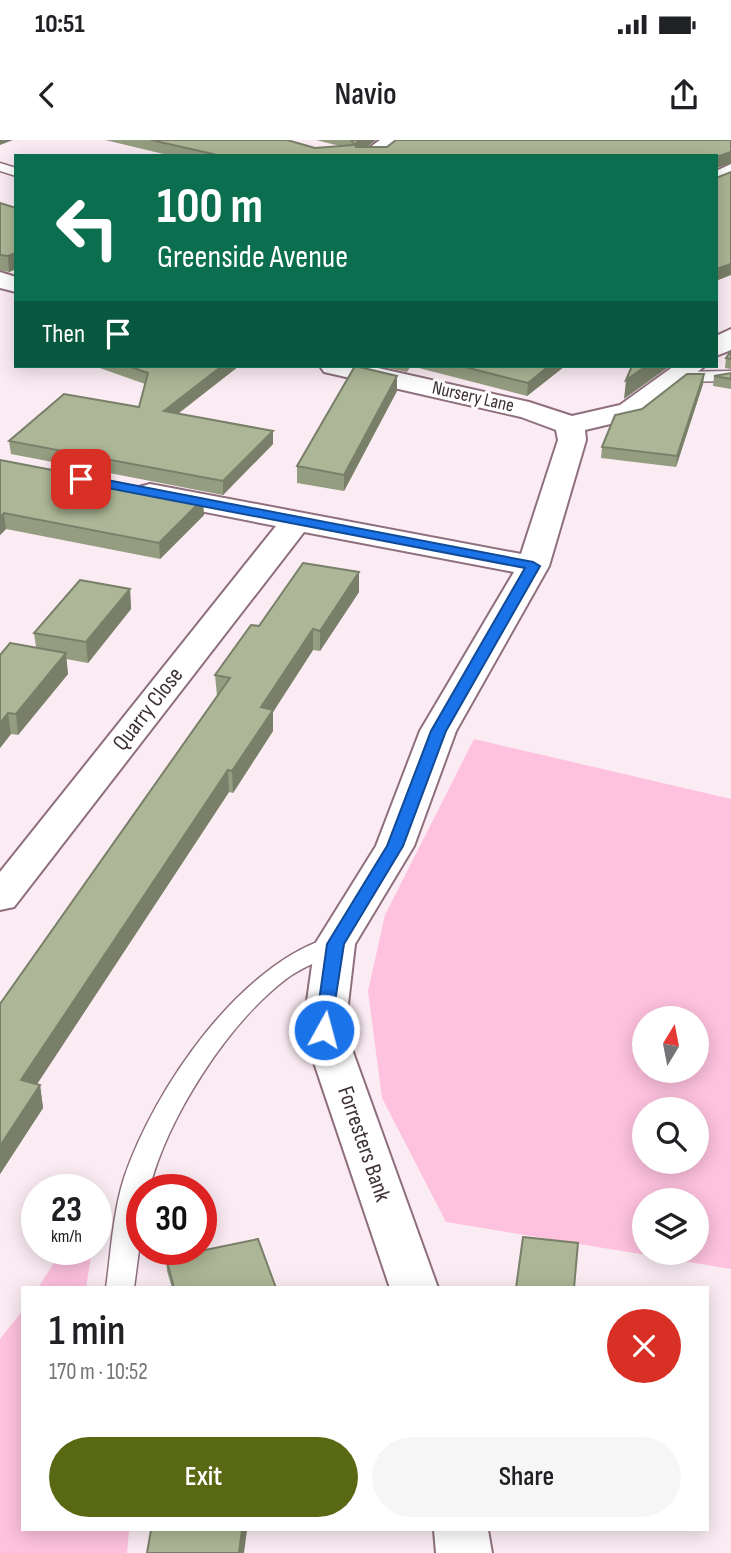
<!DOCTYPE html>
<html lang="en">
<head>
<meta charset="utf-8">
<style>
  :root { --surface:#fff; --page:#f6f6f6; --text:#202124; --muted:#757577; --accent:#596913 }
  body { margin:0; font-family:"Sofia Sans Condensed",sans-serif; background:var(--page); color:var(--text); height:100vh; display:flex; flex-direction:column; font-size:26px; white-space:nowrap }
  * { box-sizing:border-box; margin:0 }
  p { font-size:23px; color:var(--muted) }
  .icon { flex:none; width:38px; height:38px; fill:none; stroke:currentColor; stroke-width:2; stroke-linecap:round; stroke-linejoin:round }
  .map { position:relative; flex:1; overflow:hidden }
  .sheet { position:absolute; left:21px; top:1146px; width:688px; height:245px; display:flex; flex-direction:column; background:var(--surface); border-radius:0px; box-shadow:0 4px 18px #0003 }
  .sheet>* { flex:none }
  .guide { position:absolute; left:14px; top:14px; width:704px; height:214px; border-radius:0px; box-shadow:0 4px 18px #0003; background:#0b6e4f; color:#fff; overflow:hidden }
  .needle { width:46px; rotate:10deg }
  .buttons { position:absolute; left:632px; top:866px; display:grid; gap:14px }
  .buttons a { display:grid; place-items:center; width:77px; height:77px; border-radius:50%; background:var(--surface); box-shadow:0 4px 18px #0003; font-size:35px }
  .speed { position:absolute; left:21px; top:1034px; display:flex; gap:14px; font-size:35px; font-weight:700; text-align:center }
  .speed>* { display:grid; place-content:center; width:91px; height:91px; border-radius:50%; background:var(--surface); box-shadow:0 4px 18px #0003; line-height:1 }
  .speed small { font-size:18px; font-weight:400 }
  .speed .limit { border:10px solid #d22; background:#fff; color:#111 }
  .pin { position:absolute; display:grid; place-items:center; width:60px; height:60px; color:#fff; margin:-30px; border-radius:14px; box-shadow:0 4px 10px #0006 }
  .me { position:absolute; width:77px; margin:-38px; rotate:7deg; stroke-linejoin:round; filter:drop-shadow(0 0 5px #0008) }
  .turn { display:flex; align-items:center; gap:24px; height:147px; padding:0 28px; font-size:32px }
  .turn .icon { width:91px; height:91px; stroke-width:2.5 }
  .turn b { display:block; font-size:49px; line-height:60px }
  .then { display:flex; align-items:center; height:66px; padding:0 28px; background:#0003; gap:14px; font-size:26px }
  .round { display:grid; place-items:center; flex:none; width:74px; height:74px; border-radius:37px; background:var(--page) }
  .headline { display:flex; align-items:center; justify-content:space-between; height:119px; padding:0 28px }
  h1 { font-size:42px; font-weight:600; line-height:52px }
  .cta { display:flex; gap:14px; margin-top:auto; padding:14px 28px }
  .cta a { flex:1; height:80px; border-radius:42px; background:var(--accent); color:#fff; font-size:28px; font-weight:600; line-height:80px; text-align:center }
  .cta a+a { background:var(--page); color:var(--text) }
  .status { display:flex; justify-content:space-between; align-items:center; height:49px; padding:0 35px; background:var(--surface); direction:ltr }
  .status svg { height:19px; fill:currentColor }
  header { display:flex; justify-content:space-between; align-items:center; height:91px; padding:0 28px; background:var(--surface); font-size:32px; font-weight:600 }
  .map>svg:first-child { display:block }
  .green { fill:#fec1de; fill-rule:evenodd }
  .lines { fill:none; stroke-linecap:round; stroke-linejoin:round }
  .service-casing { stroke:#8f6f7e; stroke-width:3 }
  .minor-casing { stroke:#8f6f7e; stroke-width:4 }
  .service { fill:#fff; fill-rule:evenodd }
  .minor { fill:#fff; fill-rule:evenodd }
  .wall { fill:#959d81 }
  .shaded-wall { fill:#797f69 }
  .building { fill:#adb696; stroke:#797f69; stroke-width:2 }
  .route { fill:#1a73e8; stroke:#114b97; stroke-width:2 }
  .labels { text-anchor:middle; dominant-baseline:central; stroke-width:6; stroke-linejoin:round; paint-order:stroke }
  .far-street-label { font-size:19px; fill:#3f3138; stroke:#fff }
  .street-label { font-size:23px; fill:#3f3138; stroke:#fff }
</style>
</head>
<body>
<div class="status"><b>10:51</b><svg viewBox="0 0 49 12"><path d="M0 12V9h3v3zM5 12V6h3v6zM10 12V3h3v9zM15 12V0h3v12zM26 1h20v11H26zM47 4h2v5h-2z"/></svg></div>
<header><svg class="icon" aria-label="back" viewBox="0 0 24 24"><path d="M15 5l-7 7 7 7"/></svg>Navio<svg class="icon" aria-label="share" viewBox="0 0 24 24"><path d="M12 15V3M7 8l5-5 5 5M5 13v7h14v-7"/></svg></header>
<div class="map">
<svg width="731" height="1413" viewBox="0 0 731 1413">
  <rect width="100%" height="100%" fill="#fbecf3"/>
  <g class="green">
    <path d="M474,599L731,659V1129L446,1082L382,958L368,851L385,775ZM644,878H696V931H644ZM644,970H696V1022H644ZM644,1060H696V1113H644Z"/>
    <path d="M62,1110H92L86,1148H38Z"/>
    <path d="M23,1170V1390H129L127,1413H0V1199Z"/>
  </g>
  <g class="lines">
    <defs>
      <g id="service">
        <path d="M0,23L16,28V36L0,31Z"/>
        <path d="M731,231V241L676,242L668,237L676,232Z"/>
        <path d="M335,796L344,799L347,804L344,809C325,819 303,826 286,839C227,884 167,978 149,1050H142V1088L134,1148H106C111,1111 113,1073 124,1038C154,949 241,821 335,796Z"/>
      </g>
      <g id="minor">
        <path d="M380,0H407L385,16H358Z"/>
        <path d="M731,24V41L716,47V31Z"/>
        <path d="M0,132L16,137V152L0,148Z"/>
        <path d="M731,189V210L716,216V196Z"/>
        <path d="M320,226H369L529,262L572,276L620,265L674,226H705L640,277L585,290L586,300L549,426L456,591L414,706L355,804L345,890L438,1148H390L303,890L315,804L376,706L420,591L514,432L304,392L14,767L0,770V732L276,386L139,359L135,353L139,347L150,344L521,414L558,300L556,290L521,277L324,232Z"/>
        <path d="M434,1390H488L492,1413H436Z"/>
      </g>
    </defs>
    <use href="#service" class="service-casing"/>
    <use href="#minor" class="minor-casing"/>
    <use href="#service" class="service"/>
    <use href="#minor" class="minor"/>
  </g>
  <g class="wall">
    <path d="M105,0H287L315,8L340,6L316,0H376L367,7H387L731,0V23L716,28V16H172Z"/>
    <path d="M0,63L16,68V129L9,132L0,130Z"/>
    <path d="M731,211V229L725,228L726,218Z"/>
    <path d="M97,226H239L178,274L273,304L223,355L11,314L9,301L139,267L145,244L97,227Z"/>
    <path d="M377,226H565L527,256L411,226L407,232Z"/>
    <path d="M731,233V249L713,246L714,236Z"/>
    <path d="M704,234L703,244L676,327L601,318L602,307L642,269Z"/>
    <path d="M397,251L344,351L297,343V326Z"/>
    <path d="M0,320L204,375L160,419L6,389L0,395Z"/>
    <path d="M130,449L131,469L88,523L66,519L68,534L18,595L11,594L0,608V515L36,507L34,493Z"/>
    <path d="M359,452L320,511L313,510L273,572V591L233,653L229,652L37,944L40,945L43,968L0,1034V864L217,556L215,535L259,486Z"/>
    <path d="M166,1118L276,1148H172L167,1131Z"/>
  </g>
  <g class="shaded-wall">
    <path d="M0,0H13L0,5Z"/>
    <path d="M360,0H376L356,14V3Z"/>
    <path d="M731,12V23L716,28V17Z"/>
    <path d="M16,113V129L9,132L8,116Z"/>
    <path d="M731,124V135L716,141V129Z"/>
    <path d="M222,226H239L164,284V271Z"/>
    <path d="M549,226H565L527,256L528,243Z"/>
    <path d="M646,226H670L624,259L626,240Z"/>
    <path d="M704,234L703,244L676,327L677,316Z"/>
    <path d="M397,236V251L344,351V335Z"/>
    <path d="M273,291V304L223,355V341Z"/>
    <path d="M203,359L204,375L160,419L159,403Z"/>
    <path d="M4,373L6,389L0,395V377Z"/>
    <path d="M359,432V452L320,511V491Z"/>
    <path d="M130,449L131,469L88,523L86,502Z"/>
    <path d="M313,489V510L273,572V591L233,653L232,631L261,567Z"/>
    <path d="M66,513L68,534L18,595L16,574Z"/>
    <path d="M8,573L11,594L0,608V583Z"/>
    <path d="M228,630L229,652L24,964L21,940Z"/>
    <path d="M40,945L43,968L0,1034V1006Z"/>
    <path d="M242,1390H247L244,1413H239Z"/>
  </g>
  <g class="building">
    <path d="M151,0H287L315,8L355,5L351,0H360L356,3V7H387L396,0H731V12L716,17V32V16H210L213,14Z"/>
    <path d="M731,32V124L716,129V38Z"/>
    <path d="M0,63L16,68V113L8,116L0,115Z"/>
    <path d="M731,211V219L726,218Z"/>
    <path d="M128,226H222L164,271L273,291L223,341L9,301L64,254L139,267L148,233Z"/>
    <path d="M355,226L397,236L344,335L297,326Z"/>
    <path d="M461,226H549L528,243Z"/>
    <path d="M632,226H646L626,240Z"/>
    <path d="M731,233V239L714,236Z"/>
    <path d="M687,234H704L677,316L602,307L615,275L642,269Z"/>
    <path d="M0,320L203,359L159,403L4,373L0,377Z"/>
    <path d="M303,423L359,432L320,491L313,489L261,567L273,570L232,631L228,630L21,940L40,945L0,1006V864L230,538L215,535L251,485L259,486Z"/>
    <path d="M80,440L130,449L86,502L34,493Z"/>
    <path d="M10,503L66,513L16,574L8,573L0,583V515Z"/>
    <path d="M523,1097L578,1103L574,1148H516Z"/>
    <path d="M258,1099L276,1148H174L166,1118Z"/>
    <path d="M151,1390H242L239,1413H147Z"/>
  </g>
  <path class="route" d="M81,335L533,422L540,426L446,591L403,706L344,804L330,894L324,896L315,890L327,804L387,706L431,591L525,428L76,342L75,339Z"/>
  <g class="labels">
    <g class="far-street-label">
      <text transform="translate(473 257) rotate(13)">Nursery Lane</text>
    </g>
    <g class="street-label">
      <text transform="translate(148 569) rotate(-52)">Quarry Close</text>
      <text transform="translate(364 1004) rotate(71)">Forresters Bank</text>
    </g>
  </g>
</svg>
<div class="buttons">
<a><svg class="needle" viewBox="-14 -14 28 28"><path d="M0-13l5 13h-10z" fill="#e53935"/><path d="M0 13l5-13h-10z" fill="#757577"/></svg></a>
<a><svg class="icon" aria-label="search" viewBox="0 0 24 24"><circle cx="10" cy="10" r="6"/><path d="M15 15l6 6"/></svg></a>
<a><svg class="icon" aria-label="layers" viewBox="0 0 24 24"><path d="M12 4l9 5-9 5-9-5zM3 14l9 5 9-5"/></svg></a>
</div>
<div class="speed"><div>23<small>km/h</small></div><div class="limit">30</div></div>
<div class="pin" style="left:81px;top:339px;background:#d93025"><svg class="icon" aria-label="arrive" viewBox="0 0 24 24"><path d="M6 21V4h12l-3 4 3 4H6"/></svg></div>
<svg class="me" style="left:324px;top:890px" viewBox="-20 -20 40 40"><circle r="17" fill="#1a73e8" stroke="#fff" stroke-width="3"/><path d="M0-11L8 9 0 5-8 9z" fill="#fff"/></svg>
<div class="guide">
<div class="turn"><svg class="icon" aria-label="left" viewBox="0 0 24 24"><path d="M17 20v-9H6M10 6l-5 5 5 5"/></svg><div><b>100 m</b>Greenside Avenue</div></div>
<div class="then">Then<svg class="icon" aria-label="arrive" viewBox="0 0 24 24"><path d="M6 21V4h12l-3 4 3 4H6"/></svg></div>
</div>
<section class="sheet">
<div class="headline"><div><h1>1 min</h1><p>170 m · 10:52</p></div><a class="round" style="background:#d93025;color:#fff"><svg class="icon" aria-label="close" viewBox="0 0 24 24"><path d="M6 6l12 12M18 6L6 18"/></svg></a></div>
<div class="cta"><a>Exit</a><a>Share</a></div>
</section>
</div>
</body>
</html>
